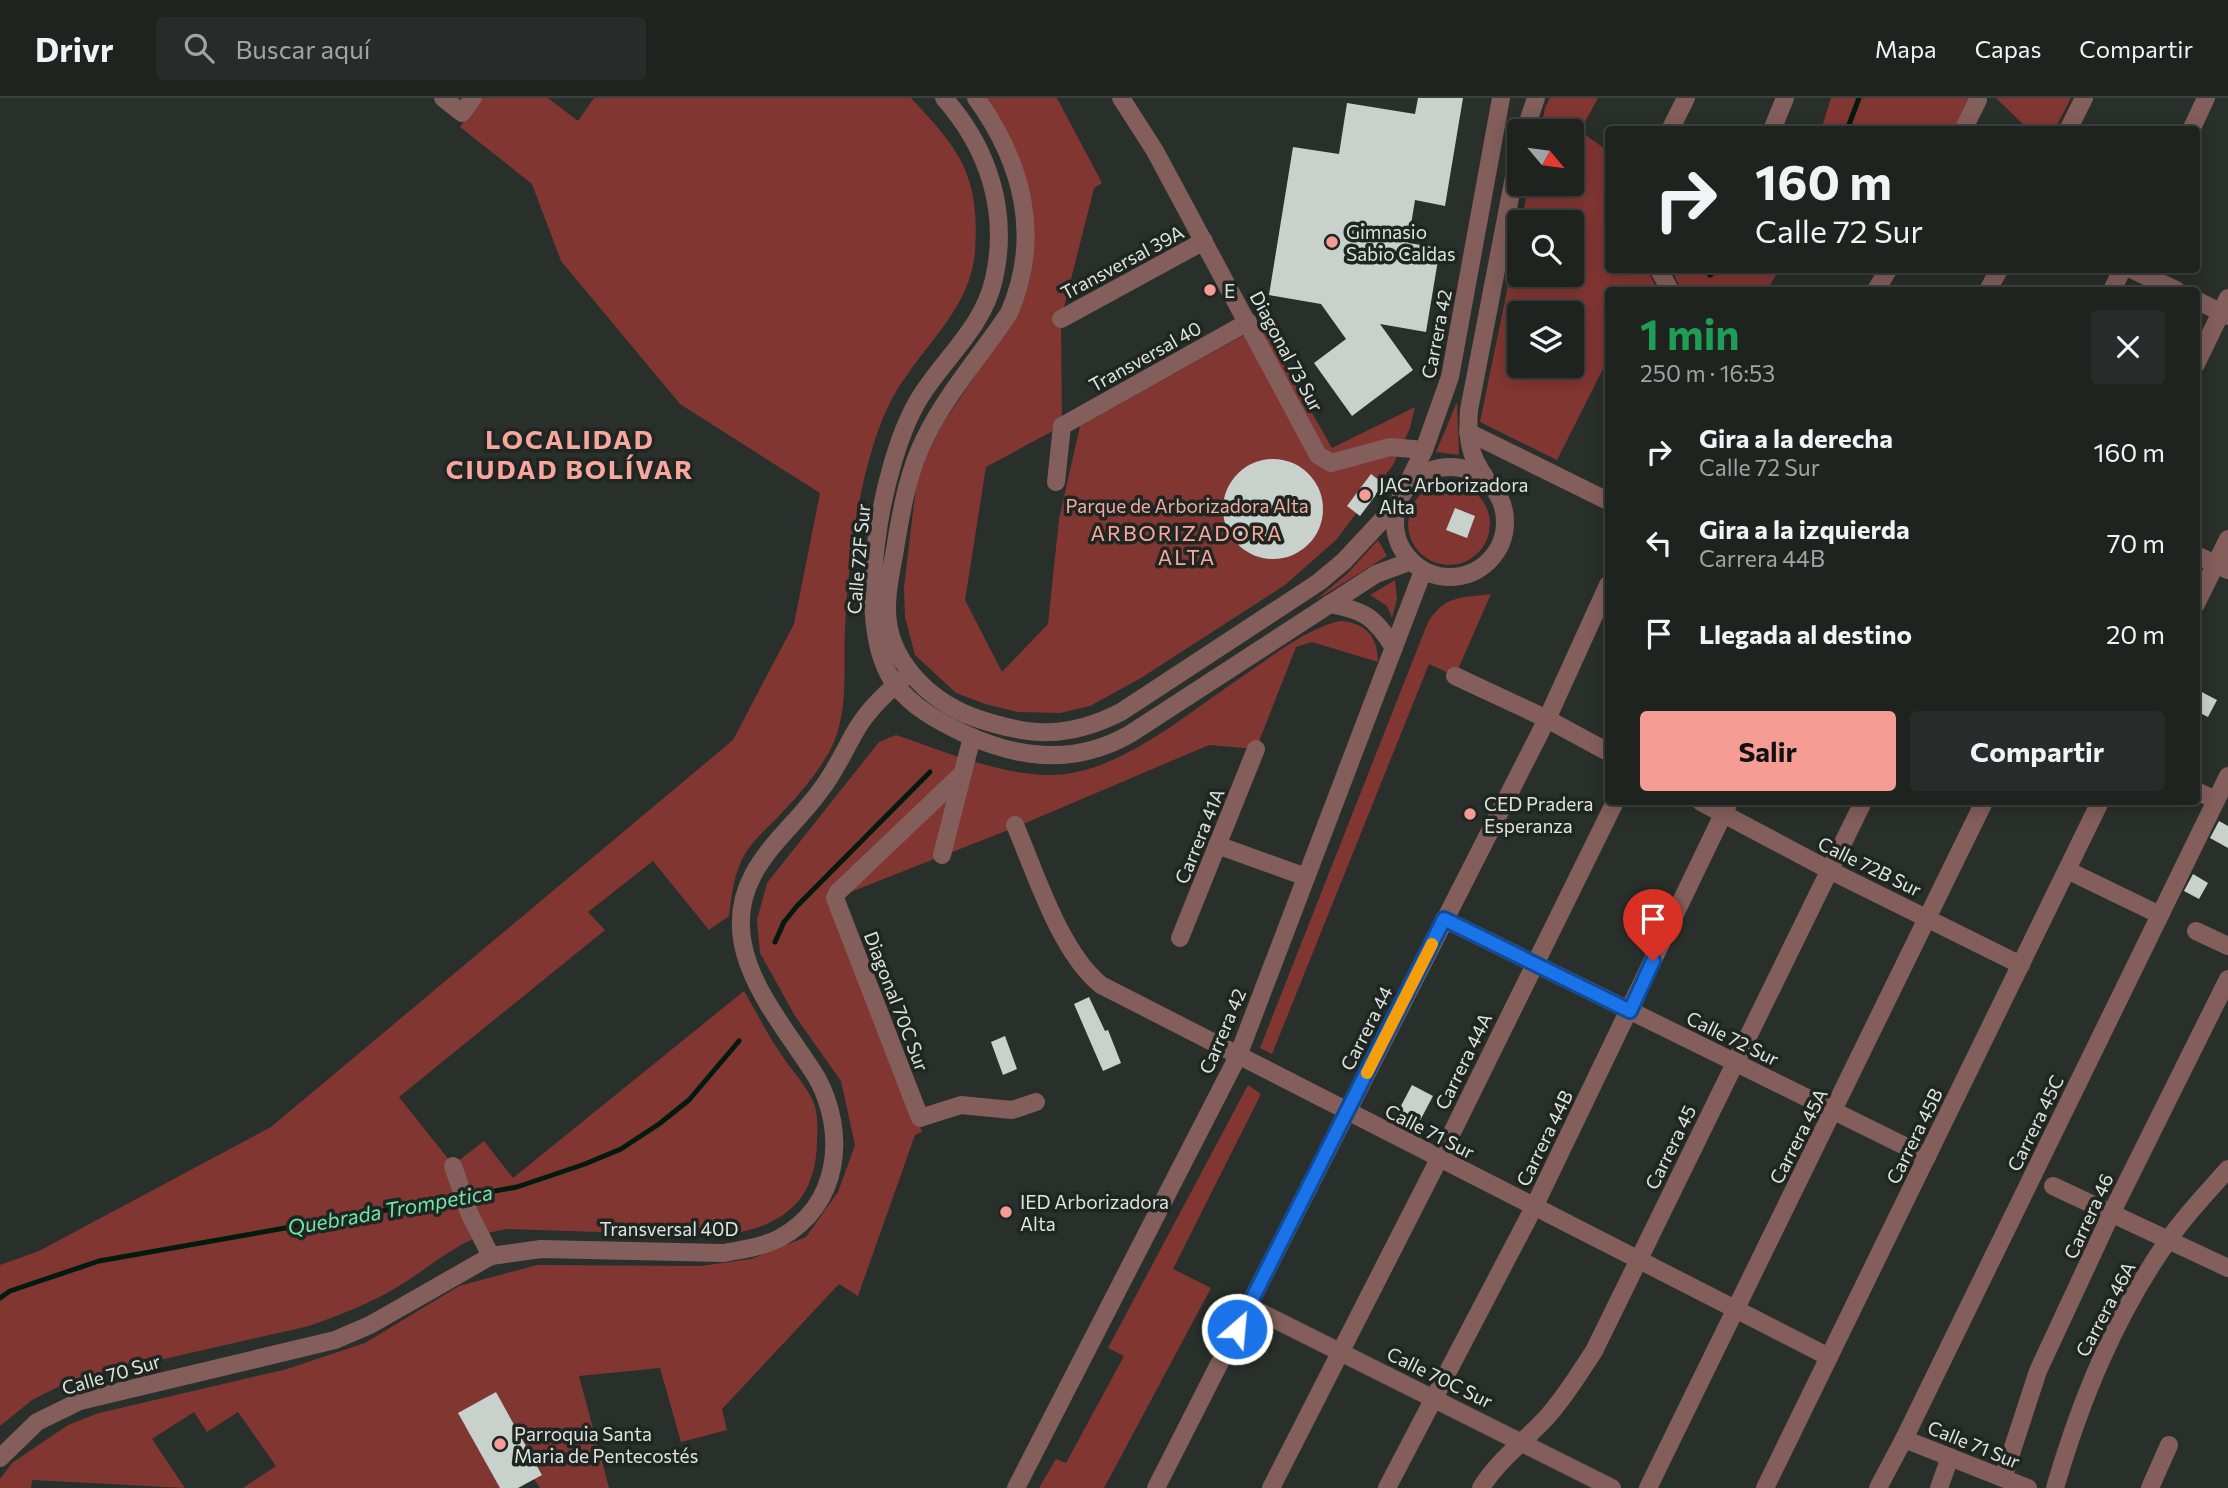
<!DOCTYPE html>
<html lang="es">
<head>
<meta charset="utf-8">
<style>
  :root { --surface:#1f2320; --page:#272b29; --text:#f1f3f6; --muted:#a1a4a5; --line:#3c403e; --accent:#f59c94 }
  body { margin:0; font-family:Commissioner,sans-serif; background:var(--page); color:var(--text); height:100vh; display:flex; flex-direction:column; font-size:26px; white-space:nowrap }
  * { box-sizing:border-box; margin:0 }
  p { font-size:23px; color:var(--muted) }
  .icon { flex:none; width:38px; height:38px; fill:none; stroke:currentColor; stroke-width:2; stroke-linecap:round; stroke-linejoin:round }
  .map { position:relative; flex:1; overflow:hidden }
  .details { position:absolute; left:1605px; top:189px; width:595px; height:518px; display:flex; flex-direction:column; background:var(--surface); border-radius:7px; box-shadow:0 4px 18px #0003,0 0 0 2px var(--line) }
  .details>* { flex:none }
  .hud { position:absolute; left:1605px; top:28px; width:595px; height:147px; border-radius:7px; box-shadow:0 4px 18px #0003,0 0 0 2px var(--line); background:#1f2320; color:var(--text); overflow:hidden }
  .needle { width:46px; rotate:119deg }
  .controls { position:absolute; left:1507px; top:21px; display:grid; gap:14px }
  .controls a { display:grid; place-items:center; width:77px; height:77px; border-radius:7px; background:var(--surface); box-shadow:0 4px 18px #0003,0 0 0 2px var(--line); font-size:35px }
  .pin { position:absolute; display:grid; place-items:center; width:60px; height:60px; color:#fff; margin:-72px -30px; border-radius:50% 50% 50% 0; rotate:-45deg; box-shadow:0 0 7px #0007 }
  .pin .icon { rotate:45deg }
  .me { position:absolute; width:77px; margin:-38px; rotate:27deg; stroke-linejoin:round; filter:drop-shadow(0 0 5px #0008) }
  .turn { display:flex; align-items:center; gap:24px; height:147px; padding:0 35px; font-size:32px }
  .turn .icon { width:91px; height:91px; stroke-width:2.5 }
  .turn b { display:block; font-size:49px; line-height:60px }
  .round { display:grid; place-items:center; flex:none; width:74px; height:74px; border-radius:7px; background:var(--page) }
  .summary { display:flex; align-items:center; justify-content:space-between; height:119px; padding:0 35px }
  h1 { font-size:42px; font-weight:700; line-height:52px; color:#1e9e55 }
  .cta { display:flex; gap:14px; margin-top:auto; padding:14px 35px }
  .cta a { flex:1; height:80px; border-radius:7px; background:var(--accent); color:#111; font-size:28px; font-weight:700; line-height:80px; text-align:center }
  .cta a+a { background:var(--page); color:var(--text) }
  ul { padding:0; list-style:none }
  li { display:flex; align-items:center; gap:21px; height:91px; padding:0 35px }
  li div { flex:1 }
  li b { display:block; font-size:26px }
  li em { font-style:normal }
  header { display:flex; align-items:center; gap:42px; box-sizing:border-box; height:98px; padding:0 35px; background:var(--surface); border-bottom:2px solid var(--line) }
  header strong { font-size:33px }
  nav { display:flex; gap:38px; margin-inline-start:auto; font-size:24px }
  .search { width:490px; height:63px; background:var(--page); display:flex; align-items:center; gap:18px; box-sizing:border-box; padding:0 24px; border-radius:7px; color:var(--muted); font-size:26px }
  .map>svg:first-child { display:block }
  .green { fill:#823632; fill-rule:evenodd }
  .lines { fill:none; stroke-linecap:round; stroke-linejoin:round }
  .stream { stroke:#021b0e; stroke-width:5 }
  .building { fill:#c9d1cc }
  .minor { stroke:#835e5a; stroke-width:18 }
  .route-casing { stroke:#114b97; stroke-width:18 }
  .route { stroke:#1a73e8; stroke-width:12 }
  .slow { stroke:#f59e0b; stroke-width:12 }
  .poi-dot { fill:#f59c94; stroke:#1f2622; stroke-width:2.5 }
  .labels { text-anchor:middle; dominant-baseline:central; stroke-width:7; stroke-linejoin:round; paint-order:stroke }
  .poi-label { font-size:19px; fill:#dee3e0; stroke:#1f2622; text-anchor:start }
  .street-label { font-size:19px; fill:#dee3e0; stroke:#1f2622 }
  .park-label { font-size:19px; fill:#f1aca5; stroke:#1f2622 }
  .neighbourhood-label { font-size:21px; letter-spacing:2px; fill:#f9a69e; stroke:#1f2622 }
  .water-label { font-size:21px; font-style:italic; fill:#71e5a8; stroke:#1f2622 }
  .district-label { font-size:26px; font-weight:bold; letter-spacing:2px; fill:#f9a69e; stroke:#1f2622 }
</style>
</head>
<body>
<header>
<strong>Drivr</strong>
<div class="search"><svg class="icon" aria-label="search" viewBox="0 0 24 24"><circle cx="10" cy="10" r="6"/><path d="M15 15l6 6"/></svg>Buscar aquí</div>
<nav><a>Mapa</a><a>Capas</a><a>Compartir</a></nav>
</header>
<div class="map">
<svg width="2228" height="1390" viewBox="0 0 2228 1390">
  <rect width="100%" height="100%" fill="#292f2b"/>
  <g class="green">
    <path d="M480,0H548L578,23L594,0H911C961,53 980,78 975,154C971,204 934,238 907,277C891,298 881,323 873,348C855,407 848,469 845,531C843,569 849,610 833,646C820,674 797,699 776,721C763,734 747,748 740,766C733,783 731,800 729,818L709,832L653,763L588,814L605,832L399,999L453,1067L484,1043L513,1080L744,893C756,913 766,934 779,953C788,968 801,981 810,997C818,1010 818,1028 817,1043C816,1109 777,1130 718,1138L508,1131C465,1136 435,1166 399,1188C371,1205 340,1217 309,1228L72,1282L32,1302L0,1328V1167L39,1153L271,1029L733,642L794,526L820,395L680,306L561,163L532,86L460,29Z"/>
    <path d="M984,0H1057L1102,85L1094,90L1061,221L1062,328L986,369L965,502L1002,574L1048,526L1059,421L1080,328L1262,227L1332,350L1415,309L1410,330L1393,367L1336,442L1285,487L1141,580L1090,608L1060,615L1018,614L985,606L956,595L915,557L905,519L904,489L916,389L927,356L942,327L1003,236L1025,116Z"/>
    <path d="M1550,0H1598L1580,33L1608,53V172H1647L1658,192H1608V261L1557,362L1480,324L1519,134V177H1572V124H1521L1529,86H1572V33H1540L1545,10ZM1519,215H1572V268H1519Z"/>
    <path d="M1831,0H1974L1957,31L1821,32Z"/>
    <path d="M1996,0H2071L2055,31L2029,32Z"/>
    <path d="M1672,172H1779L1767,192H1681Z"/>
    <path d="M1457,304L1459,357L1436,354Z"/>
    <circle cx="1449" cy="426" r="41"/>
    <path d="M1378,442L1387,458L1316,502L1348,475Z"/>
    <path d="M1395,482L1397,501L1392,520L1387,508L1370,497Z"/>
    <path d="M1491,496L1455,578L1429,566L1272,956L1260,950L1428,524C1445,497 1461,500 1491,496Z"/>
    <path d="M1339,523C1365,524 1378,538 1378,564L1312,544L1296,549L1256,651L1209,647L1016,729L835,800L922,1034L915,1037L858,1198L839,1186L722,1311L727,1332L681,1344L660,1270L579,1278L609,1390H697H540L534,1381L542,1376L496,1294L459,1316L500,1390H243L276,1368L238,1314L207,1334L194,1314L152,1341L185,1390L32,1382L31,1390H0V1381L12,1365L68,1327L99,1315L287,1271L365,1245L459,1188L537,1167L701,1168L751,1161L806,1139L838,1094L855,1047L841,983L795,918L760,855L757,822L767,785L879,644L896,637C943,653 995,675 1045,677C1115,680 1187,615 1243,578C1273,558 1304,532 1339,523Z"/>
    <path d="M1248,987L1261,996L1173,1171L1211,1190L1104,1390H1039L1056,1361L1066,1365L1124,1258L1108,1250Z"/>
  </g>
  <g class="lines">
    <g class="stream">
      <path d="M1847,32L1859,0"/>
      <path d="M1710,177L1717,172"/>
      <path d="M775,844L784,824L797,808L930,674"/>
      <path d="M0,1200L10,1193L99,1163L517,1089L585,1066L621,1051L659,1026L689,1002L739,943"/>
    </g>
  </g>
  <g class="building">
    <path d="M1418,0H1463L1445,108L1415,102L1408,145L1440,150L1426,234L1380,226L1413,272L1352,318L1314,265L1346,241L1321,206L1269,197L1293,49L1339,56L1347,5L1415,16Z"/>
    <circle cx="1273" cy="411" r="50"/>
    <path d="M1371,376L1384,386L1360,418L1347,408Z"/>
    <path d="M1455,410L1475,418L1467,440L1446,432Z"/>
    <path d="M2196,591L2217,602L2208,619L2196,613Z"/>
    <path d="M2219,723L2228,728V750L2210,740Z"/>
    <path d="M2193,776L2208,785L2199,801L2184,793Z"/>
    <path d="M1089,899L1105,933L1108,932L1121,965L1103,973L1074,906Z"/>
    <path d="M1005,938L1017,971L1003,977L991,944Z"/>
    <path d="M1412,987L1433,998L1414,1034L1393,1023Z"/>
    <path d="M496,1294L542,1377L518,1390H500L458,1315Z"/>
  </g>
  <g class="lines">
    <g class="minor">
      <path d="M443,0L462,15L473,0"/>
      <path d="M944,0C989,51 1009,114 994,181C983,230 944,260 919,301C882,362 850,526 895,586C912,609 938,623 963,635C1018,661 1076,667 1130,636L1376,476L1409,464"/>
      <path d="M976,0C1023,65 1042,139 1009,215C982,256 948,294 926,338C909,371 902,409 896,445C893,466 887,487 887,509C886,561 928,602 973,619C1029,639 1068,641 1121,614L1319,484L1344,463L1397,406"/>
      <path d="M1121,0L1155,53L1318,357L1331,365L1390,349L1424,352"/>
      <path d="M1670,32L1686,0"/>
      <path d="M1772,32L1785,0"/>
      <path d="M1963,32L1978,2"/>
      <path d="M2068,32L2084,0"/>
      <path d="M2191,32L2206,0"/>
      <path d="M1525,33L1536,0"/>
      <path d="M1659,172L1670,192"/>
      <path d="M2133,172L2176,192"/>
      <path d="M1876,192L1888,172"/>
      <path d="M1988,192L1999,172"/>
      <path d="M2112,192L2122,172"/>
      <path d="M2196,202L2228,218"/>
      <path d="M1061,221L1204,143"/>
      <path d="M2196,266L2228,200"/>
      <path d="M1468,334L1608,403"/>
      <circle cx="1450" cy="424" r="55"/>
      <path d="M1485,379C1469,357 1467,339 1469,312L1519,53"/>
      <path d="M1056,384L1062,328L1248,224"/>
      <path d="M1405,391L1424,352L1450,279L1501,0"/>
      <path d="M2196,457L2228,472"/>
      <path d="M1329,506C1364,512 1375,519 1394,550"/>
      <path d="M2196,506L2228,441"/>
      <path d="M1455,578L1547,621L1608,654"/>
      <path d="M963,675L838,794L835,800L920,1020L961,1007L1012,1012L1036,1004"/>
      <path d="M2196,693L2216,702"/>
      <path d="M1701,704L1829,772L2021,867"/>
      <path d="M1015,727C1036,776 1060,854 1101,887L1829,1259"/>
      <path d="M1217,747L1306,779"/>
      <path d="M942,757L972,639"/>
      <path d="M2067,772L2160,817"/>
      <path d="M1444,821L1927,1059"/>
      <path d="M2196,833L2228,848"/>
      <path d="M1180,840L1256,651"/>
      <path d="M453,1068L470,1117L491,1158"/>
      <path d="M2053,1088L2228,1170"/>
      <path d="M1248,1208L1612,1390"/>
      <path d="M1904,1341L2028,1390"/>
      <path d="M0,1360L37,1324L80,1303L335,1242L370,1227L491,1158L541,1151L723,1155C742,1152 762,1149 780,1140C840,1107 847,1035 817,980C780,920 713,852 753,777C770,745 799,722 820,693C836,673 845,650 858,629C871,608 891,590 910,575"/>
      <path d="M2003,1380L2038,1273L2112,1114L2228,881"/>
      <path d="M1016,1390L1238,958L1423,473"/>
      <path d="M1156,1390L1547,621L1608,487"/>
      <path d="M1271,1390L1439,1061L1615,704"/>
      <path d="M1387,1390L1534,1109L1729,704"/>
      <path d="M1481,1390C1498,1362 1525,1343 1547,1319C1565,1299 1579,1276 1594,1253L1863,704"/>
      <path d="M1648,1390L1984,704"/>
      <path d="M1765,1390L2100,704"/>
      <path d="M1878,1390L1904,1341L2228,678"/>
      <path d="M1939,1390L1950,1359"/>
      <path d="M2055,1390C2081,1301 2115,1218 2169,1141C2186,1116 2208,1094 2228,1071"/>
      <path d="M2150,1390L2169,1347"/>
    </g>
  </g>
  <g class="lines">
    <defs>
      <path id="route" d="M1237,1231L1444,821L1630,913L1653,863"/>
    </defs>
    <use href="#route" class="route-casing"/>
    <use href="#route" class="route"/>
    <path class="slow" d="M1367,975L1432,846"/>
  </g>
  <g class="poi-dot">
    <circle cx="1332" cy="144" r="7"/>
    <circle cx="1210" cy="192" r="7"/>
    <circle cx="1365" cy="397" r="7"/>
    <circle cx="1470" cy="716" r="7"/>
    <circle cx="1006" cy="1114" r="7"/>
    <circle cx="500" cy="1346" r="7"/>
  </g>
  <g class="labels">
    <g class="poi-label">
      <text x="1346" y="133">Gimnasio<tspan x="1346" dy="22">Sabio Caldas</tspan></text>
      <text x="1224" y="192">E</text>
      <text x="1379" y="386">JAC Arborizadora<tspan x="1379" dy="22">Alta</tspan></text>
      <text x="1484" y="705">CED Pradera<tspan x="1484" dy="22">Esperanza</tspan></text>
      <text x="1020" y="1103">IED Arborizadora<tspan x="1020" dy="22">Alta</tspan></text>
      <text x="514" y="1335">Parroquia Santa<tspan x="514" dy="22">Maria de Pentecostés</tspan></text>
    </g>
    <g class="street-label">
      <text transform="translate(1122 164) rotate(-28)">Transversal 39A</text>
      <text transform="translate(1436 236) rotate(-79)">Carrera 42</text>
      <text transform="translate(1287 253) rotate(62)">Diagonal 73 Sur</text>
      <text transform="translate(1145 258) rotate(-29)">Transversal 40</text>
      <text transform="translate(858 461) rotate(-85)">Calle 72F Sur</text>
      <text transform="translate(1199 738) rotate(-68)">Carrera 41A</text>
      <text transform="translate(1870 768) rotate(26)">Calle 72B Sur</text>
      <text transform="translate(897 903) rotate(69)">Diagonal 70C Sur</text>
      <text transform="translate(1366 930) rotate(-63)">Carrera 44</text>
      <text transform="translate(1222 933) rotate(-67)">Carrera 42</text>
      <text transform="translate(1733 940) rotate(26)">Calle 72 Sur</text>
      <text transform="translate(1463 963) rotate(-64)">Carrera 44A</text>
      <text transform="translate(2035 1025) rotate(-64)">Carrera 45C</text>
      <text transform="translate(1430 1033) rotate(27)">Calle 71 Sur</text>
      <text transform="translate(1798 1038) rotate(-63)">Carrera 45A</text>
      <text transform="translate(1914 1038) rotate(-64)">Carrera 45B</text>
      <text transform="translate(1544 1040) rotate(-64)">Carrera 44B</text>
      <text transform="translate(1670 1049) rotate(-64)">Carrera 45</text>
      <text transform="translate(2088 1118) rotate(-65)">Carrera 46</text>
      <text x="669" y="1130">Transversal 40D</text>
      <text transform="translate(2105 1211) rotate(-62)">Carrera 46A</text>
      <text transform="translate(111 1276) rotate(-16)">Calle 70 Sur</text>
      <text transform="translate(1440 1279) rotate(26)">Calle 70C Sur</text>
      <text transform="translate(1974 1346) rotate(22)">Calle 71 Sur</text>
    </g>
    <g class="park-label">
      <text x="1187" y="407">Parque de Arborizadora Alta</text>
    </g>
    <g class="neighbourhood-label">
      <text x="1187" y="434">ARBORIZADORA<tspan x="1187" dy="24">ALTA</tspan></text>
    </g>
    <g class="water-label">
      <text transform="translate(390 1111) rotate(-10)">Quebrada Trompetica</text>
    </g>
    <g class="district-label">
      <text x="570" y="340">LOCALIDAD<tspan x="570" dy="30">CIUDAD BOLÍVAR</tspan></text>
    </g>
  </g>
</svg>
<div class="controls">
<a><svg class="needle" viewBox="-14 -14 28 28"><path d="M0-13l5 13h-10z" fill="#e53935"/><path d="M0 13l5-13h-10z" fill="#a1a4a5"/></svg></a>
<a><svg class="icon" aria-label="search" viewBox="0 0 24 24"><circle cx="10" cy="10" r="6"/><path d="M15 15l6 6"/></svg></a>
<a><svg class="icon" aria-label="layers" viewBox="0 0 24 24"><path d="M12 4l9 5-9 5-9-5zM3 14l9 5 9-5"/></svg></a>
</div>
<div class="pin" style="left:1653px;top:863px;background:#d93025"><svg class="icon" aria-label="arrive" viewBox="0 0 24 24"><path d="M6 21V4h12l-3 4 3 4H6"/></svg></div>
<svg class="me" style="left:1237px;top:1231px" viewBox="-20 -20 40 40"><circle r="17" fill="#1a73e8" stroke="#fff" stroke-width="3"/><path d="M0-11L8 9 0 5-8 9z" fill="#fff"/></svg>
<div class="hud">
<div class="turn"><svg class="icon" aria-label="right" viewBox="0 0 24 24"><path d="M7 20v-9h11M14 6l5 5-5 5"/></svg><div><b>160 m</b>Calle 72 Sur</div></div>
</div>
<section class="details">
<div class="summary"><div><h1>1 min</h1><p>250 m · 16:53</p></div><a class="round"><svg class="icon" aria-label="close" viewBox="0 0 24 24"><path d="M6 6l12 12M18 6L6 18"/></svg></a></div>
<ul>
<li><svg class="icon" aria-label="right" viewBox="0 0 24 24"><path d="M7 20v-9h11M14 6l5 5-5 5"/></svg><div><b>Gira a la derecha</b><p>Calle 72 Sur</p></div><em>160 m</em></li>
<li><svg class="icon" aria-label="left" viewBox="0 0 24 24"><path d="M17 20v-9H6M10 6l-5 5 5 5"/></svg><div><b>Gira a la izquierda</b><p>Carrera 44B</p></div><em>70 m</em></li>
<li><svg class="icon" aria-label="arrive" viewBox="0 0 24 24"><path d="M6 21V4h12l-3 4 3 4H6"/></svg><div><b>Llegada al destino</b></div><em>20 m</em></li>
</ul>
<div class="cta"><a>Salir</a><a>Compartir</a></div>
</section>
</div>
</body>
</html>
